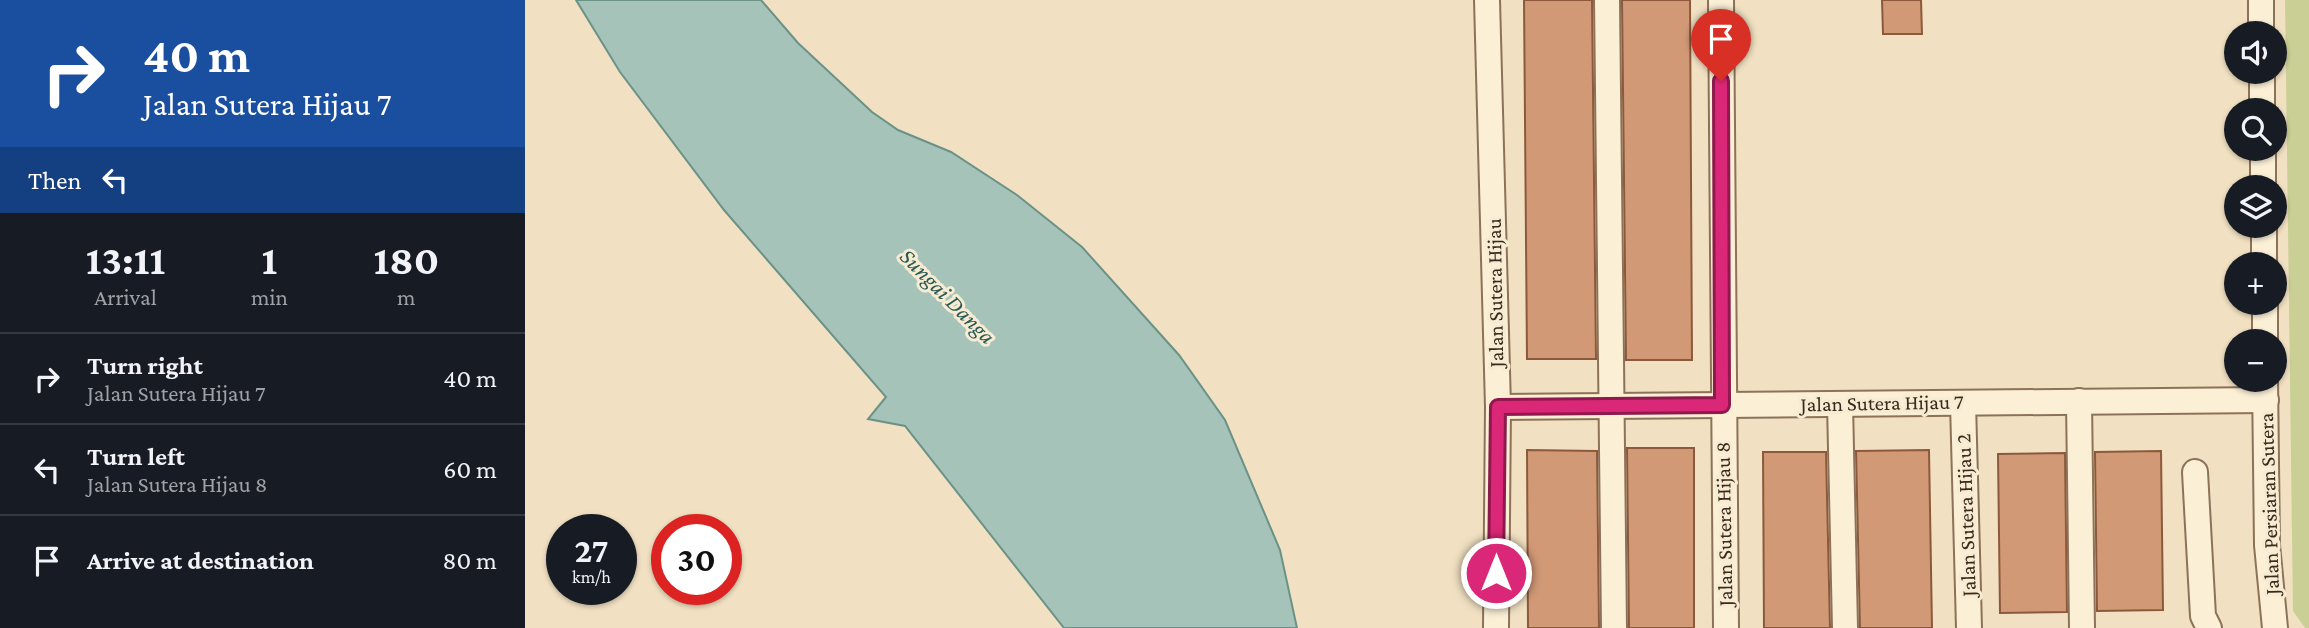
<!DOCTYPE html>
<html lang="en">
<head>
<meta charset="utf-8">
<style>
  :root { --surface:#171b24; --page:#20242c; --text:#f1f3f6; --muted:#9ea1a6; --line:#363941 }
  body { margin:0; font-family:"Crimson Pro",serif; background:var(--page); color:var(--text); height:100vh; display:flex; flex-direction:column; font-size:26px; white-space:nowrap }
  * { box-sizing:border-box; margin:0 }
  p { font-size:23px; color:var(--muted) }
  .icon { flex:none; width:38px; height:38px; fill:none; stroke:currentColor; stroke-width:2; stroke-linecap:round; stroke-linejoin:round }
  .map { position:relative; flex:1; overflow:hidden }
  .panel { display:flex; flex-direction:column; background:var(--surface); width:525px }
  .panel>* { flex:none }
  .banner { background:#1a4fa0; color:#fff; overflow:hidden }
  .tools { position:absolute; left:1699px; top:21px; display:grid; gap:14px }
  .tools a { display:grid; place-items:center; width:63px; height:63px; border-radius:50%; background:var(--surface); box-shadow:0 2px 5px #0004; font-size:35px }
  .speed { position:absolute; left:21px; top:514px; display:flex; gap:14px; font-size:35px; font-weight:700; text-align:center }
  .speed>* { display:grid; place-content:center; width:91px; height:91px; border-radius:50%; background:var(--surface); box-shadow:0 2px 5px #0004; line-height:1 }
  .speed small { font-size:18px; font-weight:400 }
  .speed .limit { border:10px solid #d22; background:#fff; color:#111 }
  .pin { position:absolute; display:grid; place-items:center; width:60px; height:60px; color:#fff; margin:-72px -30px; border-radius:50% 50% 50% 0; rotate:-45deg; box-shadow:0 0 7px #0007 }
  .pin .icon { rotate:45deg }
  .me { position:absolute; width:77px; margin:-38px; rotate:0deg; stroke-linejoin:round; filter:drop-shadow(0 0 5px #0008) }
  .turn { display:flex; align-items:center; gap:24px; height:147px; padding:0 28px; font-size:32px }
  .turn .icon { width:91px; height:91px; stroke-width:2.5 }
  .turn b { display:block; font-size:49px; line-height:60px }
  .then { display:flex; align-items:center; height:66px; padding:0 28px; background:#0003; gap:14px; font-size:26px }
  .eta { display:flex; justify-content:space-evenly; align-items:center; height:119px; text-align:center }
  .eta b { font-size:42px; font-weight:700; line-height:49px }
  ul { padding:0; list-style:none }
  li { display:flex; align-items:center; gap:21px; height:91px; padding:0 28px; border-top:2px solid var(--line) }
  li div { flex:1 }
  li b { display:block; font-size:26px }
  li em { font-style:normal }
  main { display:flex; flex:1; min-height:0 }
  .map>svg:first-child { display:block }
  .green { fill:#cacf95 }
  .water { fill:#a5c3b9; stroke:#6b9287; stroke-width:2 }
  .building { fill:#d19976; stroke:#8c593c; stroke-width:2 }
  .lines { fill:none; stroke-linecap:round; stroke-linejoin:round }
  .minor-casing { stroke:#8c7258; stroke-width:28 }
  .minor { stroke:#fbefd6; stroke-width:24 }
  .route-casing { stroke:#8e194d; stroke-width:18 }
  .route { stroke:#db2777; stroke-width:12 }
  .labels { text-anchor:middle; dominant-baseline:central; stroke-width:6; stroke-linejoin:round; paint-order:stroke }
  .street-label { font-size:21px; fill:#3a2a1d; stroke:#f7ebd2 }
  .water-label { font-size:23px; font-style:italic; fill:#2b5b57; stroke:#f7ebd2 }
</style>
</head>
<body>
<main>
<section class="panel">
<div class="banner">
<div class="turn"><svg class="icon" aria-label="right" viewBox="0 0 24 24"><path d="M7 20v-9h11M14 6l5 5-5 5"/></svg><div><b>40 m</b>Jalan Sutera Hijau 7</div></div>
<div class="then">Then<svg class="icon" aria-label="left" viewBox="0 0 24 24"><path d="M17 20v-9H6M10 6l-5 5 5 5"/></svg></div>
</div>
<div class="eta">
<div><b>13:11</b><p>Arrival</p></div>
<div><b>1</b><p>min</p></div>
<div><b>180</b><p>m</p></div>
</div>
<ul>
<li><svg class="icon" aria-label="right" viewBox="0 0 24 24"><path d="M7 20v-9h11M14 6l5 5-5 5"/></svg><div><b>Turn right</b><p>Jalan Sutera Hijau 7</p></div><em>40 m</em></li>
<li><svg class="icon" aria-label="left" viewBox="0 0 24 24"><path d="M17 20v-9H6M10 6l-5 5 5 5"/></svg><div><b>Turn left</b><p>Jalan Sutera Hijau 8</p></div><em>60 m</em></li>
<li><svg class="icon" aria-label="arrive" viewBox="0 0 24 24"><path d="M6 21V4h12l-3 4 3 4H6"/></svg><div><b>Arrive at destination</b></div><em>80 m</em></li>
</ul>
</section>
<div class="map">
<svg width="1784" height="628" viewBox="0 0 1784 628">
  <rect width="100%" height="100%" fill="#f1e1c2"/>
  <path class="green" d="M1760,0H1784V628H1780L1768,611Z"/>
  <path class="water" d="M51,0H236L273,43L347,112L373,130L426,152L492,195L557,247L654,355L700,420L755,550L772,628H539L380,426L343,419L361,397L199,210L95,72Z"/>
  <g class="building">
    <path d="M999,0H1067L1071,359H1002Z"/>
    <path d="M1097,0H1165L1167,360H1101Z"/>
    <path d="M1357,0H1396L1397,34H1358Z"/>
    <path d="M1102,448H1169V628H1104Z"/>
    <path d="M1002,450L1072,451L1074,628H1003Z"/>
    <path d="M1404,450L1407,628H1335L1331,451Z"/>
    <path d="M1636,451L1638,610L1572,611L1570,452Z"/>
    <path d="M1238,452H1301L1305,628H1239Z"/>
    <path d="M1540,453L1542,612L1475,613L1473,454Z"/>
  </g>
  <g class="lines">
    <defs>
      <g id="minor">
        <path d="M962,0L973,407L971,628"/>
        <path d="M1082,0L1089,628"/>
        <path d="M1196,0L1201,628"/>
        <path d="M1736,0V33"/>
        <path d="M1737,72V110"/>
        <path d="M1738,149V187"/>
        <path d="M1739,226V264"/>
        <path d="M1740,303V341"/>
        <path d="M1740,380L1742,545L1750,628"/>
        <path d="M1554,401L1557,628"/>
        <path d="M1438,403L1444,628"/>
        <path d="M1315,404L1320,628"/>
        <path d="M973,407L1741,400"/>
        <path d="M1670,472L1678,616L1684,628"/>
      </g>
    </defs>
    <use href="#minor" class="minor-casing"/>
    <use href="#minor" class="minor"/>
  </g>
  <g class="lines">
    <defs>
      <path id="route" d="M971,573L973,407L1197,405L1196,81"/>
    </defs>
    <use href="#route" class="route-casing"/>
    <use href="#route" class="route"/>
  </g>
  <g class="labels">
    <g class="street-label">
      <text transform="translate(970 293) rotate(-91)">Jalan Sutera Hijau</text>
      <text transform="translate(1357 403) rotate(-1)">Jalan Sutera Hijau 7</text>
      <text transform="translate(1744 504) rotate(-92)">Jalan Persiaran Sutera</text>
      <text transform="translate(1441 515) rotate(-92)">Jalan Sutera Hijau 2</text>
      <text transform="translate(1199 524) rotate(-91)">Jalan Sutera Hijau 8</text>
    </g>
    <g class="water-label">
      <text transform="translate(423 296) rotate(45)">Sungai Danga</text>
    </g>
  </g>
</svg>
<div class="tools">
<a><svg class="icon" aria-label="sound" viewBox="0 0 24 24"><path d="M4 9h4l5-4v14l-5-4H4zM17 9q2 3 0 6"/></svg></a>
<a><svg class="icon" aria-label="search" viewBox="0 0 24 24"><circle cx="10" cy="10" r="6"/><path d="M15 15l6 6"/></svg></a>
<a><svg class="icon" aria-label="layers" viewBox="0 0 24 24"><path d="M12 4l9 5-9 5-9-5zM3 14l9 5 9-5"/></svg></a>
<a>+</a>
<a>−</a>
</div>
<div class="speed"><div>27<small>km/h</small></div><div class="limit">30</div></div>
<div class="pin" style="left:1196px;top:81px;background:#d93025"><svg class="icon" aria-label="arrive" viewBox="0 0 24 24"><path d="M6 21V4h12l-3 4 3 4H6"/></svg></div>
<svg class="me" style="left:971px;top:573px" viewBox="-20 -20 40 40"><circle r="17" fill="#db2777" stroke="#fff" stroke-width="3"/><path d="M0-11L8 9 0 5-8 9z" fill="#fff"/></svg>
</div>
</main>
</body>
</html>
